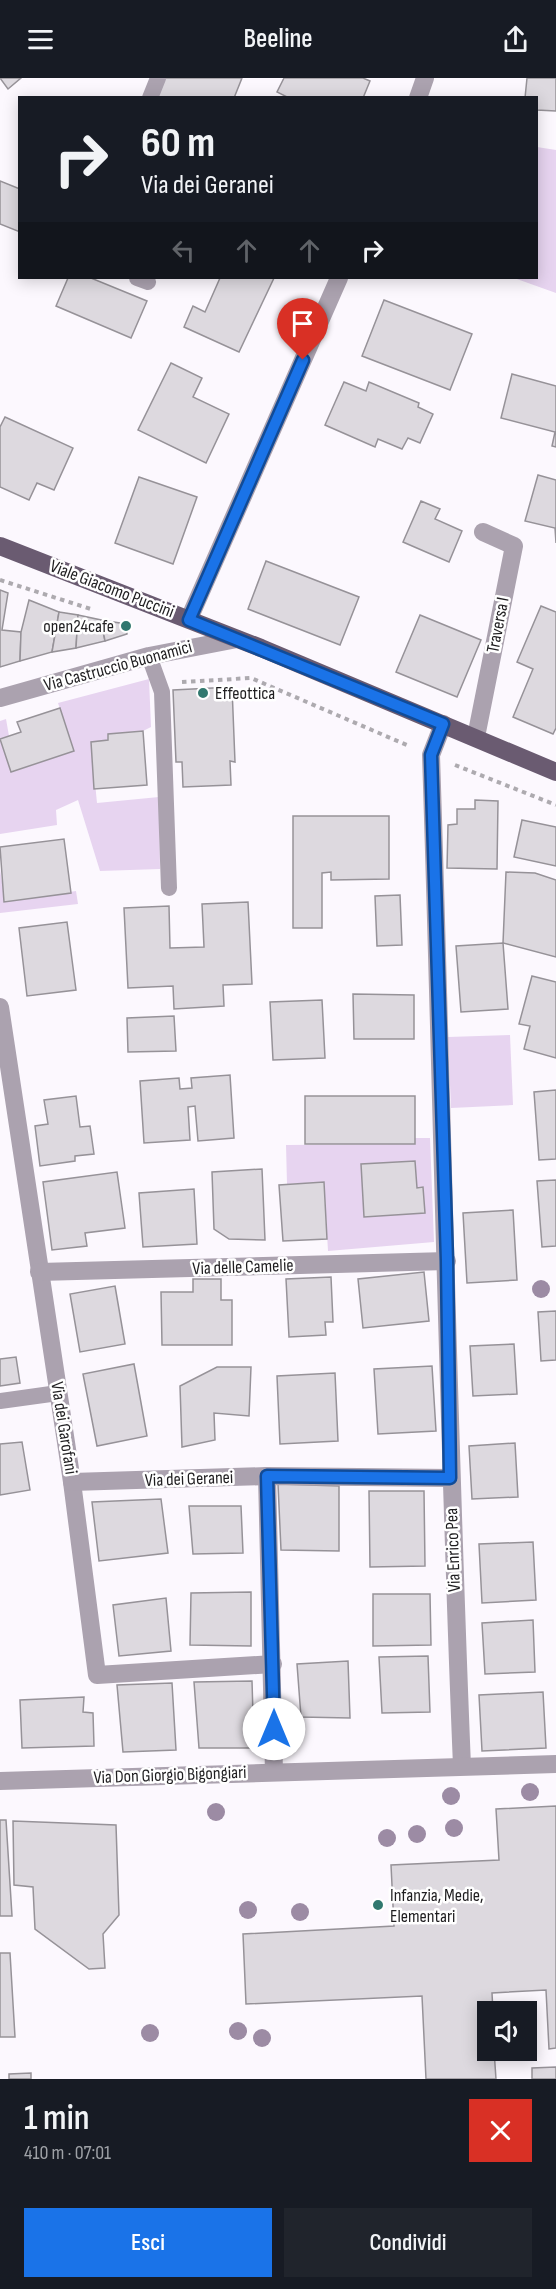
<!DOCTYPE html>
<html lang="it">
<head>
<meta charset="utf-8">
<style>
  :root { --surface:#171b24; --page:#20242c; --text:#f1f3f6; --muted:#9ea1a6; --accent:#1a73e8 }
  body { margin:0; font-family:"Sofia Sans Condensed",sans-serif; background:var(--page); color:var(--text); height:100vh; display:flex; flex-direction:column; font-size:22px; white-space:nowrap }
  * { box-sizing:border-box; margin:0 }
  p { font-size:20px; color:var(--muted) }
  .icon { flex:none; width:33px; height:33px; fill:none; stroke:currentColor; stroke-width:2; stroke-linecap:round; stroke-linejoin:round }
  .map { position:relative; height:2001px; overflow:hidden }
  .drawer { display:flex; flex-direction:column; background:var(--surface); flex:1 }
  .drawer>* { flex:none }
  .guide { position:absolute; left:18px; top:18px; width:520px; height:183px; border-radius:0px; box-shadow:0 3px 15px #0003; background:#171b24; color:var(--text); overflow:hidden }
  .controls { position:absolute; left:477px; top:1923px; display:grid; gap:12px }
  .controls a { display:grid; place-items:center; width:60px; height:60px; border-radius:0px; background:var(--surface); box-shadow:0 3px 15px #0003; font-size:30px }
  .pin { position:absolute; display:grid; place-items:center; width:51px; height:51px; color:#fff; margin:-62px -26px; border-radius:50% 50% 50% 0; rotate:-45deg; box-shadow:0 0 6px #0007 }
  .pin .icon { rotate:45deg }
  .me { position:absolute; width:66px; margin:-33px; rotate:0deg; stroke-linejoin:round; filter:drop-shadow(0 0 4px #0008) }
  .turn { display:flex; align-items:center; gap:21px; height:126px; padding:0 24px; font-size:27px }
  .turn .icon { width:78px; height:78px; stroke-width:2.5 }
  .turn b { display:block; font-size:42px; line-height:51px }
  .lanes { display:flex; align-items:center; height:57px; padding:0 24px; background:#0003; justify-content:center; gap:30px; direction:ltr }
  .lanes .off { opacity:.35 }
  .round { display:grid; place-items:center; flex:none; width:63px; height:63px; border-radius:0px; background:var(--page) }
  .head { display:flex; align-items:center; justify-content:space-between; height:102px; padding:0 24px }
  h1 { font-size:36px; font-weight:600; line-height:45px }
  .action { display:flex; gap:12px; margin-top:auto; padding:12px 24px }
  .action a { flex:1; height:69px; border-radius:0px; background:var(--accent); color:#fff; font-size:24px; font-weight:600; line-height:69px; text-align:center }
  .action a+a { background:var(--page); color:var(--text) }
  header { display:flex; justify-content:space-between; align-items:center; height:78px; padding:0 24px; background:var(--surface); font-size:27px; font-weight:600 }
  .map>svg:first-child { display:block }
  .green { fill:#e7d4f0 }
  .building { fill:#ddd9df; stroke:#969298; stroke-width:1.5 }
  .lines { fill:none; stroke-linecap:round; stroke-linejoin:round }
  .path { stroke:#adaaaf; stroke-width:4; stroke-dasharray:4.5 4.5; stroke-linecap:butt }
  .lane { stroke:#aba2af; stroke-width:16 }
  .street { stroke:#aba2af; stroke-width:18 }
  .primary { stroke:#6a5b71; stroke-width:18 }
  .tree { fill:#9c8ba4 }
  .route-casing { stroke:#114b97; stroke-width:15 }
  .route { stroke:#1a73e8; stroke-width:10 }
  .poi-dot { fill:#31786f; stroke:#fff; stroke-width:2 }
  .labels { text-anchor:middle; dominant-baseline:central; stroke-width:5; stroke-linejoin:round; paint-order:stroke }
  .street-label { font-size:18px; fill:#1f1e20; stroke:#fff }
  .poi-label { font-size:18px; fill:#1f1e20; stroke:#fff; text-anchor:start }
</style>
</head>
<body>
<header><svg class="icon" aria-label="menu" viewBox="0 0 24 24"><path d="M4 6h16M4 12h16M4 18h16"/></svg>Beeline<svg class="icon" aria-label="share" viewBox="0 0 24 24"><path d="M12 15V3M7 8l5-5 5 5M5 13v7h14v-7"/></svg></header>
<div class="map">
<svg width="556" height="2001" viewBox="0 0 556 2001">
  <rect width="100%" height="100%" fill="#fcf8fe"/>
  <g class="green">
    <path d="M537,69L556,72V215L514,200H537Z"/>
    <path d="M149,601L151,649L143,653L108,656V662L91,664L97,725L159,719L160,791L100,793L78,722L56,732L57,747L0,756V643L6,641L9,658L0,661L12,694L74,673L58,625Z"/>
    <path d="M0,791L5,824L76,813L78,826L0,835Z"/>
    <path d="M510,957L513,1027L451,1030L448,959Z"/>
    <path d="M415,1060H430L434,1164L328,1173L324,1104L287,1106L286,1067L414,1066Z"/>
  </g>
  <g class="building">
    <path d="M0,0H21L8,11Z"/>
    <path d="M165,0H242L234,20H157Z"/>
    <path d="M284,0H363L370,3L363,20H289L277,14Z"/>
    <path d="M527,0H556V33L537,32V20H525Z"/>
    <path d="M0,103L20,111V154L0,146Z"/>
    <path d="M68,200H91L147,223L131,260L56,228Z"/>
    <path d="M220,200H274L239,274L184,249L193,228L205,234Z"/>
    <path d="M384,222L472,256L450,312L362,278Z"/>
    <path d="M171,285L202,300L193,319L229,336L206,385L138,352Z"/>
    <path d="M512,296L556,308V369L552,368L555,354L501,340Z"/>
    <path d="M344,304L366,313L369,304L419,325L418,329L433,336L420,365L408,360L402,371L378,361L375,369L325,347Z"/>
    <path d="M5,339L73,370L54,412L37,405L29,422L0,409V349Z"/>
    <path d="M538,397L556,402V465L555,450L525,443Z"/>
    <path d="M139,399L197,419L173,486L115,465Z"/>
    <path d="M421,423L440,431L435,441L462,453L449,484L403,464Z"/>
    <path d="M266,483L359,519L340,567L248,531Z"/>
    <path d="M0,512L8,515L2,552L21,554L20,583L0,589Z"/>
    <path d="M29,522L59,534L52,574L20,583L21,554Z"/>
    <path d="M541,528L556,534V650L553,656L513,639L533,591L517,584Z"/>
    <path d="M59,534L78,537L76,570L52,574Z"/>
    <path d="M78,537L101,542L105,563L76,570Z"/>
    <path d="M420,537L481,562L457,619L396,594Z"/>
    <path d="M101,542L126,546L127,556L105,563Z"/>
    <path d="M232,609L235,684L230,683L231,707L183,709L182,684H176L173,612Z"/>
    <path d="M60,630L74,673L11,694L0,661L21,654L17,644Z"/>
    <path d="M143,653L147,707L94,711L91,664L108,662V656Z"/>
    <path d="M475,722L498,723L497,791L447,790L448,747L457,746V731H475Z"/>
    <path d="M293,738H389V801L331,802V794L322,795V850H293Z"/>
    <path d="M522,742L556,749V788L514,779Z"/>
    <path d="M64,761L71,815L4,824L0,769Z"/>
    <path d="M506,794L535,795L556,802V879L503,865Z"/>
    <path d="M400,817L402,867L377,868L375,818Z"/>
    <path d="M248,824L252,906L223,907L224,928L174,931L173,908L128,910L124,830L169,828L170,870L204,869L202,826Z"/>
    <path d="M67,844L76,912L27,918L19,850Z"/>
    <path d="M503,865L508,931L461,934L456,868Z"/>
    <path d="M532,898L556,904V980L524,971L530,948L519,946Z"/>
    <path d="M353,916L414,917V961H354Z"/>
    <path d="M322,922L325,980L273,982L270,924Z"/>
    <path d="M174,938L176,973L128,974L127,940Z"/>
    <path d="M230,997L234,1060L198,1063L195,1028L188,1029L190,1062L144,1065L140,1003L179,1000L180,1011L192,1010L191,1000Z"/>
    <path d="M556,1012V1081L539,1082L534,1014Z"/>
    <path d="M76,1018L80,1049L90,1048L94,1076L75,1078V1083L40,1088L35,1048L48,1046L44,1022Z"/>
    <rect x="305" y="1018" width="110" height="48"/>
    <path d="M415,1083L417,1110L423,1109L425,1135L364,1139L361,1086Z"/>
    <path d="M262,1091L265,1162L229,1161L214,1151L212,1094Z"/>
    <path d="M117,1094L125,1150L85,1155L87,1168L52,1172L43,1104Z"/>
    <path d="M556,1102V1168L542,1169L537,1103Z"/>
    <path d="M324,1104L327,1161L283,1163L279,1107Z"/>
    <path d="M194,1111L197,1166L143,1169L139,1115Z"/>
    <path d="M513,1132L517,1202L467,1205L463,1135Z"/>
    <path d="M424,1194L429,1243L363,1250L358,1201Z"/>
    <path d="M331,1199L333,1244H325L326,1257L289,1259L286,1201Z"/>
    <path d="M193,1201H221V1222H232V1267H162L161,1214H193Z"/>
    <path d="M115,1208L125,1266L80,1274L70,1216Z"/>
    <path d="M556,1233V1282L541,1283L538,1234Z"/>
    <path d="M514,1266L517,1316L473,1318L470,1268Z"/>
    <path d="M16,1279L20,1305L0,1308V1281Z"/>
    <path d="M134,1286L147,1358L97,1368L83,1296Z"/>
    <path d="M432,1288L436,1353L378,1356L374,1291Z"/>
    <path d="M217,1289H251L249,1338L214,1335L215,1362L182,1369L180,1308Z"/>
    <path d="M335,1295L338,1363L280,1366L277,1298Z"/>
    <path d="M22,1364L30,1412L0,1417V1366Z"/>
    <path d="M515,1365L518,1419L472,1421L469,1368Z"/>
    <path d="M278,1406L339,1408V1473L281,1472Z"/>
    <path d="M369,1413H424L425,1488L370,1489Z"/>
    <path d="M161,1421L168,1475L99,1483L92,1424Z"/>
    <path d="M189,1428H241L243,1475L193,1476Z"/>
    <path d="M533,1464L536,1522L482,1525L479,1466Z"/>
    <path d="M251,1514V1568L190,1567L191,1515Z"/>
    <path d="M373,1516H430L431,1567L373,1568Z"/>
    <path d="M166,1520L171,1573L119,1578L113,1527Z"/>
    <path d="M533,1542L535,1594L485,1596L482,1545Z"/>
    <path d="M428,1578L430,1634L382,1635L379,1579Z"/>
    <path d="M348,1583L350,1640L301,1639L297,1586Z"/>
    <path d="M252,1603L254,1670H199L194,1604Z"/>
    <path d="M172,1605L176,1672L123,1674L117,1607Z"/>
    <path d="M543,1614L546,1670L482,1673L479,1617Z"/>
    <path d="M84,1619L83,1634L93,1635L94,1668L22,1670L20,1622Z"/>
    <path d="M556,1728V1970L549,1971L546,1912L492,1915L493,1934H488V1972H494L496,2001H426L422,1918L246,1926L243,1856L394,1848L391,1787L499,1782L496,1731Z"/>
    <path d="M0,1742H6L12,1838H0Z"/>
    <path d="M13,1743L116,1747L119,1837L103,1856L105,1890L89,1891L35,1851L33,1809L14,1807Z"/>
    <path d="M0,1875H10L15,1959H0Z"/>
    <path d="M556,1989V2001H532V1990Z"/>
    <path d="M31,1995V2001H9V1996Z"/>
  </g>
  <g class="lines">
    <g class="path">
      <path d="M0,502L94,532"/>
      <path d="M182,604L251,600L409,668"/>
      <path d="M455,687L556,727"/>
    </g>
    <g class="lane">
      <path d="M150,20L158,0"/>
      <path d="M137,200L148,204"/>
      <path d="M149,578L162,614L169,810"/>
      <path d="M0,1323L58,1315"/>
    </g>
    <g class="street">
      <path d="M418,20L425,0"/>
      <path d="M189,541L339,200"/>
      <path d="M0,620L149,578L237,561"/>
      <path d="M443,646L431,677C442,1014 448,1352 462,1688"/>
      <path d="M476,659L514,468L483,454"/>
      <path d="M0,929L72,1404L97,1597L273,1586"/>
      <path d="M39,1194L447,1183"/>
      <path d="M267,1398L274,1694"/>
      <path d="M72,1404L267,1398L450,1400"/>
      <path d="M0,1703L556,1686"/>
    </g>
    <path class="primary" d="M0,468L261,570L556,694"/>
  </g>
  <g class="tree">
    <circle cx="541" cy="1211" r="9"/>
    <circle cx="530" cy="1714" r="9"/>
    <circle cx="451" cy="1718" r="9"/>
    <circle cx="216" cy="1734" r="9"/>
    <circle cx="454" cy="1750" r="9"/>
    <circle cx="417" cy="1756" r="9"/>
    <circle cx="387" cy="1760" r="9"/>
    <circle cx="248" cy="1832" r="9"/>
    <circle cx="300" cy="1834" r="9"/>
    <circle cx="238" cy="1953" r="9"/>
    <circle cx="150" cy="1955" r="9"/>
    <circle cx="262" cy="1960" r="9"/>
  </g>
  <g class="lines">
    <defs>
      <path id="route" d="M274,1651L267,1398L450,1400L447,1183L431,677L443,646L189,542L303,282"/>
    </defs>
    <use href="#route" class="route-casing"/>
    <use href="#route" class="route"/>
  </g>
  <g class="poi-dot">
    <circle cx="126" cy="548" r="6"/>
    <circle cx="203" cy="615" r="6"/>
    <circle cx="378" cy="1827" r="6"/>
  </g>
  <g class="labels">
    <g class="street-label">
      <text transform="translate(112 511) rotate(21)">Viale Giacomo Puccini</text>
      <text transform="translate(498 547) rotate(-79)">Traversa I</text>
      <text transform="translate(118 588) rotate(-15)">Via Castruccio Buonamici</text>
      <text transform="translate(243 1189) rotate(-2)">Via delle Camelie</text>
      <text transform="translate(64 1350) rotate(81)">Via dei Garofani</text>
      <text transform="translate(189 1401) rotate(-2)">Via dei Geranei</text>
      <text transform="translate(453 1472) rotate(-92)">Via Enrico Pea</text>
      <text transform="translate(170 1697) rotate(-2)">Via Don Giorgio Bigongiari</text>
    </g>
    <g class="poi-label">
      <text x="114" y="548" text-anchor="end">open24cafe</text>
      <text x="215" y="615">Effeottica</text>
      <text x="390" y="1817">Infanzia, Medie,<tspan x="390" dy="21">Elementari</tspan></text>
    </g>
  </g>
</svg>
<div class="controls">
<a><svg class="icon" aria-label="sound" viewBox="0 0 24 24"><path d="M4 9h4l5-4v14l-5-4H4zM17 9q2 3 0 6"/></svg></a>
</div>
<div class="pin" style="left:303px;top:282px;background:#d93025"><svg class="icon" aria-label="arrive" viewBox="0 0 24 24"><path d="M6 21V4h12l-3 4 3 4H6"/></svg></div>
<svg class="me" style="left:274px;top:1651px" viewBox="-20 -20 40 40"><circle r="19" fill="#fff"/><path d="M0-13L10 11 0 6-10 11z" fill="#1a73e8"/></svg>
<div class="guide">
<div class="turn"><svg class="icon" aria-label="right" viewBox="0 0 24 24"><path d="M7 20v-9h11M14 6l5 5-5 5"/></svg><div><b>60 m</b>Via dei Geranei</div></div>
<div class="lanes"><svg class="icon off" aria-label="left" viewBox="0 0 24 24"><path d="M17 20v-9H6M10 6l-5 5 5 5"/></svg><svg class="icon off" aria-label="ahead" viewBox="0 0 24 24"><path d="M12 20V5M6 11l6-6 6 6"/></svg><svg class="icon off" aria-label="ahead" viewBox="0 0 24 24"><path d="M12 20V5M6 11l6-6 6 6"/></svg><svg class="icon" aria-label="right" viewBox="0 0 24 24"><path d="M7 20v-9h11M14 6l5 5-5 5"/></svg></div>
</div>
</div>
<section class="drawer">
<div class="head"><div><h1>1 min</h1><p>410 m · 07:01</p></div><a class="round" style="background:#d93025;color:#fff"><svg class="icon" aria-label="close" viewBox="0 0 24 24"><path d="M6 6l12 12M18 6L6 18"/></svg></a></div>
<div class="action"><a>Esci</a><a>Condividi</a></div>
</section>
</body>
</html>
